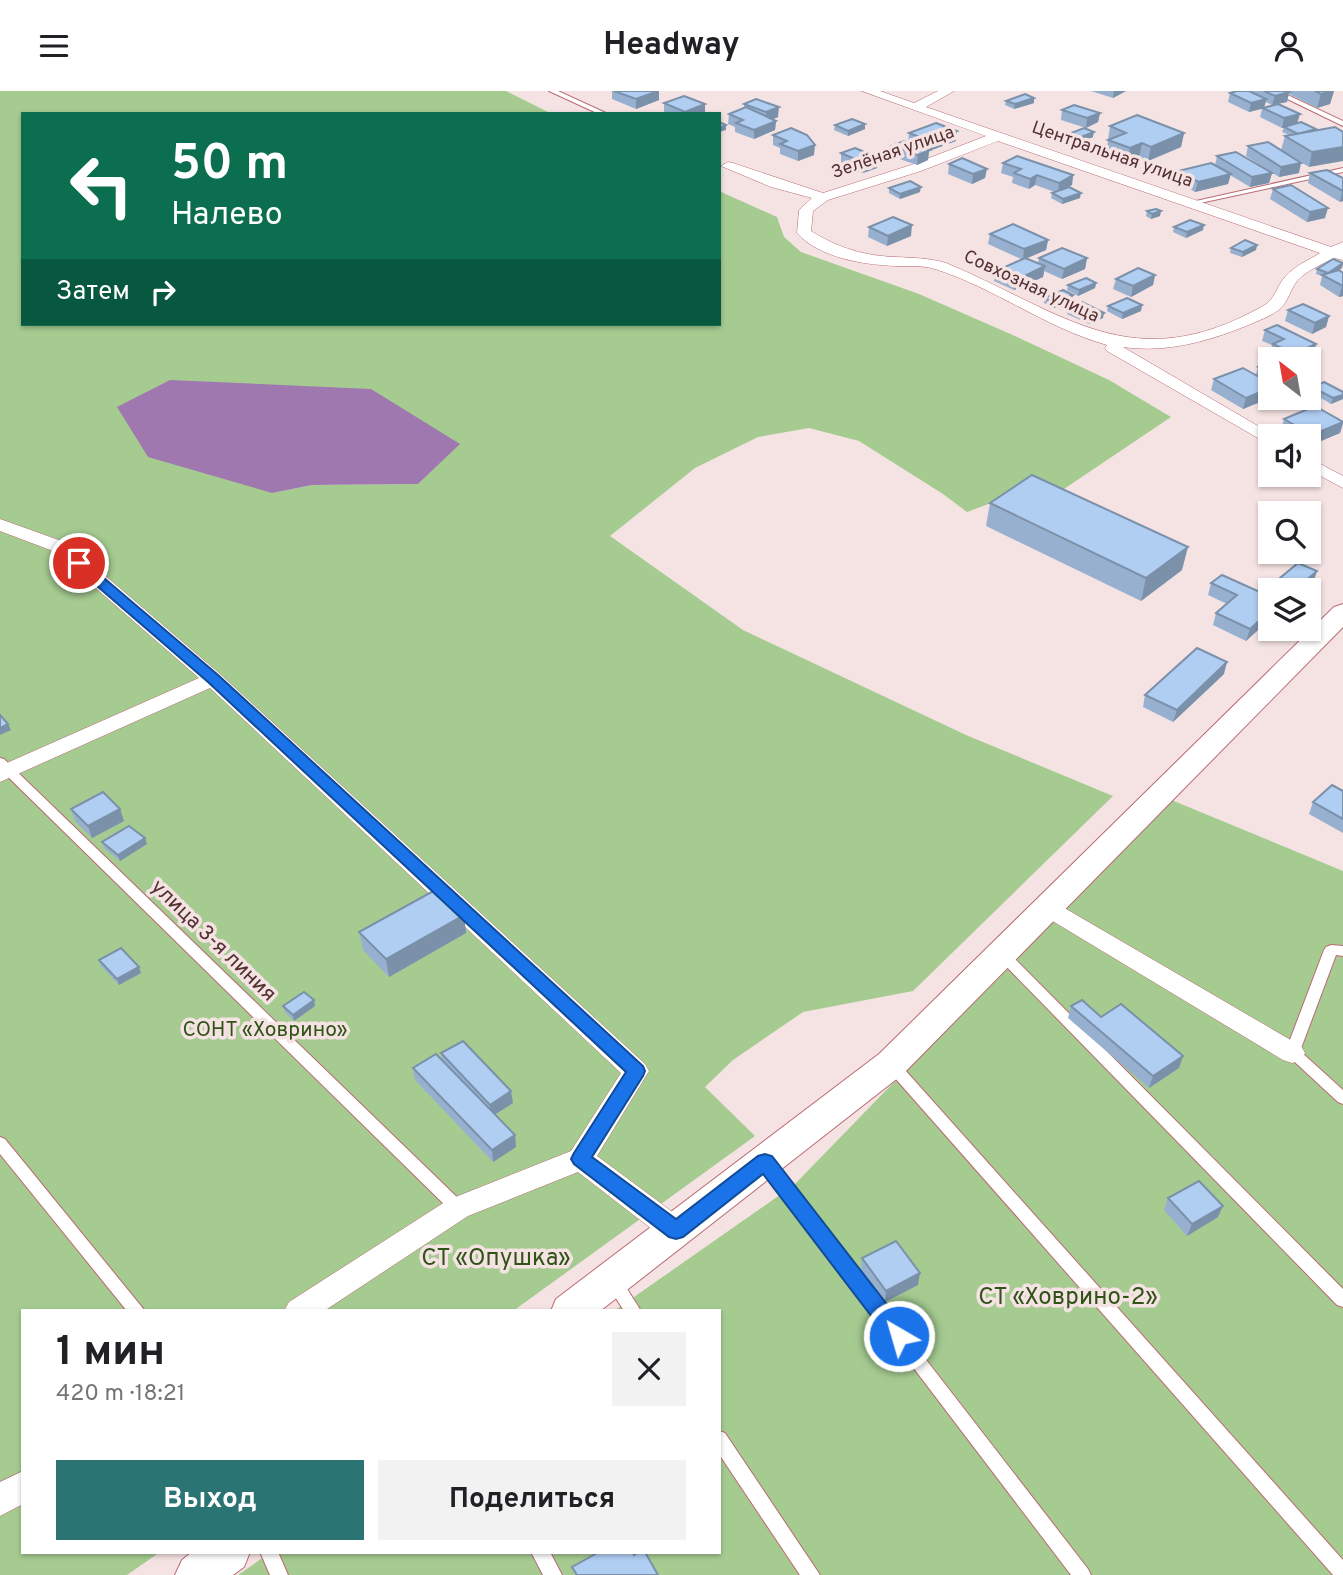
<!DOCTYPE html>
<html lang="ru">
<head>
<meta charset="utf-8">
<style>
  :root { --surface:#fff; --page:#f2f2f2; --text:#202124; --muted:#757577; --accent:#2a7474 }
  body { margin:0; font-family:Overpass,sans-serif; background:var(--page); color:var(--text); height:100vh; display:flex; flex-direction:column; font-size:26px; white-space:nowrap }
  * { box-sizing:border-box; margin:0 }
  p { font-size:23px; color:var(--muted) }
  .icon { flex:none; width:38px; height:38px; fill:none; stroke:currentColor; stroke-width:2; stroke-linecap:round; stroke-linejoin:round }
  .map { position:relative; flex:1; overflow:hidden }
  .side { position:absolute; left:21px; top:1218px; width:700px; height:245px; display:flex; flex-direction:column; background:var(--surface); border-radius:0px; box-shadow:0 2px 5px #0004 }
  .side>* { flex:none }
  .hud { position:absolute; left:21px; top:21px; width:700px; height:214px; border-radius:0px; box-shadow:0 2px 5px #0004; background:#0b6e4f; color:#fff; overflow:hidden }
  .needle { width:46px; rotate:329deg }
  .controls { position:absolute; left:1258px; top:256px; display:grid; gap:14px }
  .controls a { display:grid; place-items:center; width:63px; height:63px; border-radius:0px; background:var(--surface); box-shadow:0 2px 5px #0004; font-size:35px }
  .pin { position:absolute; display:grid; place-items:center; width:60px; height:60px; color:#fff; margin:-30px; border:4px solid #fff; border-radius:50%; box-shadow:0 2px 7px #0007 }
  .me { position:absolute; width:77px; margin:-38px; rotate:322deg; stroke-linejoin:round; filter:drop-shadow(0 0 5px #0008) }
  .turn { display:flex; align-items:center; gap:24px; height:147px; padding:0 35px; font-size:32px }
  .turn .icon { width:91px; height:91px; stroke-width:2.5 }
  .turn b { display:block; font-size:49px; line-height:60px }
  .then { display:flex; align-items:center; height:66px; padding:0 35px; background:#0003; gap:14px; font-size:26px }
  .round { display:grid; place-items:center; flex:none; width:74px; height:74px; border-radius:0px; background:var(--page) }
  .headline { display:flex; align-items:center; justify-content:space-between; height:119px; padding:0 35px }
  h1 { font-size:42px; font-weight:700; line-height:52px }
  .cta { display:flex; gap:14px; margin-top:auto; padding:14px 35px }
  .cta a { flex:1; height:80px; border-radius:0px; background:var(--accent); color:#fff; font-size:28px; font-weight:700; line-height:80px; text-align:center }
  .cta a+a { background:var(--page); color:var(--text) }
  header { display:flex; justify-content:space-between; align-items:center; height:91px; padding:0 35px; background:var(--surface); font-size:32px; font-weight:700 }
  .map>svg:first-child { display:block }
  .green { fill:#a5cb91; fill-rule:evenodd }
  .water { fill:#9f78b0 }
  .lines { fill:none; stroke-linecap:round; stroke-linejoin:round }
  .service-casing { stroke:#ba6a71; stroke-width:2 }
  .minor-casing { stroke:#ba6a71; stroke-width:1 }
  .tertiary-casing { stroke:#ba6a71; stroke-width:2 }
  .service { fill:#fff; fill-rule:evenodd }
  .minor { fill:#fff; fill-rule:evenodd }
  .tertiary { fill:#fff; fill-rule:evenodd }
  .wall { fill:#97b0d0 }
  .shaded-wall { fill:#7b90a9 }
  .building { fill:#b0cdf2; stroke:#7b90a9; stroke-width:2 }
  .route { fill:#1a73e8; stroke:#114b97; stroke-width:2 }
  .labels { text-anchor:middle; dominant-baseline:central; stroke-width:7; stroke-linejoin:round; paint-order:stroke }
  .far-street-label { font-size:18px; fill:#533032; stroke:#f5e3e3 }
  .street-label { font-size:21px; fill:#533032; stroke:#f5e3e3 }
  .park-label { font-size:21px; fill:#305417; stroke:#f5e3e3 }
  .near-park-label { font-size:24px; fill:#305417; stroke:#f5e3e3 }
</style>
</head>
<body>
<header><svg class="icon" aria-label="menu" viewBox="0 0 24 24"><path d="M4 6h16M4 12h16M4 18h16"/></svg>Headway<svg class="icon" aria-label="person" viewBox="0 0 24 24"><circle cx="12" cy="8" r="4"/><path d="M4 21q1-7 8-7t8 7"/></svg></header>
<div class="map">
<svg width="1343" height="1484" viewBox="0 0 1343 1484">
  <rect width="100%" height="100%" fill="#f5e3e3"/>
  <g class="green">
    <path d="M0,0H506L552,23H23V233H719V100L777,126L784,146L801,161L919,203L1015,245L1109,289L1171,326L1058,402L1037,395L967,421L943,403L859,350L809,337L758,346L695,377L610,445L743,539L966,644L1113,705L913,900L803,921L733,969L705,996L755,1045L513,1220H23V1461H160L127,1484H0ZM459,353L418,393L312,394L272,402Z"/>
    <path d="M1169,708L1343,780V1484H238L271,1461H719V1220H614L794,1094Z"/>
  </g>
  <path class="water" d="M170,289L371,298L460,353L418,393L312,394L272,402L148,366L117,316Z"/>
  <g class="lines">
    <defs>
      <g id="service">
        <path d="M549,0H558L608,23H599Z"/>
        <path d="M1271,0H1279L1343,30V35Z"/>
        <path d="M1343,77V81L1191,114L1187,112Z"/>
        <path d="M0,667L4,668L463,1112L466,1117L463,1122L458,1123L453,1122L0,678Z"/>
        <path d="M1331,854L1343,855V865L1336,864L1300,960L1343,999V1013L1338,1011L1285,962L1324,859L1326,856Z"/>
        <path d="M1003,859L1008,861L1343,1198V1216L1337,1214L998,867L996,864L998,861Z"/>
        <path d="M892,968L897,970L1343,1469V1484H1333L887,978L885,974L887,970Z"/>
        <path d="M0,1046L5,1048L145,1220H127L0,1063Z"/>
        <path d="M765,1065L770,1067L1088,1478L1091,1484H1071L760,1075L758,1071L760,1067Z"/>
        <path d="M613,1183L619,1185L641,1220H624L605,1190L607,1185Z"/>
        <path d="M719,1340L725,1342L820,1484H800L719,1363Z"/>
        <path d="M260,1461H278L288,1484H270Z"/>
        <path d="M531,1461H550L562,1484H543Z"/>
      </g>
      <g id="minor">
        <path d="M862,0H880L914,12L938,0H954L926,16L1331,156L1343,151V169L1334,167C1322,173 1306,180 1297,190C1290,199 1288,211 1280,218C1270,226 1257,230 1246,235C1206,251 1166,262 1123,256L1275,345H1270V354L1107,260L1105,257L1107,254C1046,237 995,197 935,178C923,174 910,176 897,175C865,174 819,167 797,142L799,119L812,107L771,96L721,75L728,71L733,72L823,102L911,74L986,45ZM998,50L1320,162C1309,169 1294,175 1285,186C1276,196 1275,209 1263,215C1132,289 1065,222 946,172C929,167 914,167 896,166C865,165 838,157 811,140L813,120L828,109L921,80Z"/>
        <path d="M1309,367L1343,385V397L1309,379Z"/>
        <path d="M0,428L67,452L220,583L645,973L649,980L597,1065L686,1131L690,1140L686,1149L676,1152L666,1149L578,1081L468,1125L324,1220H284L289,1211L448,1109L571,1060L621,982L210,597L0,691V675L199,587L53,460L0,440Z"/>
        <path d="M1049,808L1301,955L1305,962L1301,969L1292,972L1283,969L1041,823L1037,817L1041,811Z"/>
        <path d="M23,1380V1413L0,1425V1391Z"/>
      </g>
      <g id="tertiary">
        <path d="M1343,513V536L903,983L600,1220H551L556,1208L879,963L1334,516Z"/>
        <path d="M192,1461H250L244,1476L233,1484H175L182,1469Z"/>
      </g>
    </defs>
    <use href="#service" class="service-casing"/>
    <use href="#minor" class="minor-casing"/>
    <use href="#tertiary" class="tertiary-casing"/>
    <use href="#service" class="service"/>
    <use href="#minor" class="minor"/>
    <use href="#tertiary" class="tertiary"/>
  </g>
  <g class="wall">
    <path d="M612,0H659V9L636,18L612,8Z"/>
    <path d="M1091,0H1126L1113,7Z"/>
    <path d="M1252,0H1334L1330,13L1317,17L1289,3L1287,11L1272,14L1266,11L1264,17L1315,39L1335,36L1309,76L1281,59L1285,45L1289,44L1282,41L1284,36L1282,37L1260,26L1262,18L1249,21L1228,11L1230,2L1252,1Z"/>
    <path d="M1034,7V12L1014,18L1005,14L1006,10Z"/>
    <path d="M664,12L705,22L666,23L664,22Z"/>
    <path d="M744,13L778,26L773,28L776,30L775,39L754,48L735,41V36L728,33L729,23L744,17Z"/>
    <path d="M1062,19L1100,22L1098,31L1086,37L1061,29Z"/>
    <path d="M835,34L865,38L848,45L834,39Z"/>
    <path d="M1110,35L1184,42L1181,56L1148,70L1139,67L1127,72L1106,63Z"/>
    <path d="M791,37L814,64L798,70L780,63V57L773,54V44Z"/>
    <path d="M909,42L956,50L929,60L928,69L917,74L891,65L892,55L908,51Z"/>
    <path d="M1066,44L1093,46L1076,53L1065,49Z"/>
    <path d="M1248,55L1299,82L1279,86L1246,65Z"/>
    <path d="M841,62L878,67L877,77L863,82L841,72Z"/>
    <path d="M1217,65L1272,82L1269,92L1250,96L1230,84L1228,93L1195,101L1176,90L1178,80L1215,74Z"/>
    <path d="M1003,72L1073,84L1072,94L1063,98L1080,107L1062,113L1051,107L1052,102L1055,101L1035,94L1029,98L1012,92L1013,86L1001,82Z"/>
    <path d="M949,73L985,87L972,93L948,83Z"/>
    <path d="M1310,82L1343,87V110L1340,111L1308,92Z"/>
    <path d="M889,97L920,101L900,108L889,102Z"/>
    <path d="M1273,98L1325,127L1307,131L1270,108Z"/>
    <path d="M1147,120L1160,125L1151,128L1146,125Z"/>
    <path d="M869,136L911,145L887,155L868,146Z"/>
    <path d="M1174,136L1203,139L1186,147L1173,141Z"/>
    <path d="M990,143L1048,149L1046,159L1026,167L1038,172L1039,167H1087L1085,178L1062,188L1044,180L1043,186L1014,199L994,190L996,180L1021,168L988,153Z"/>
    <path d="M1257,154L1256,159L1242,166L1230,162L1231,157Z"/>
    <path d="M1343,171L1342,177L1338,179L1343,182V205L1339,206L1320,194L1322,185L1316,183L1317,178Z"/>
    <path d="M1155,184L1153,194L1131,206L1113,198L1116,188Z"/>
    <path d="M1096,192L1095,197L1078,205L1067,199L1068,194Z"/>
    <path d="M1044,207L1072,210L1054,217L1044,212Z"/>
    <path d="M1142,214L1141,220L1122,228L1107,220L1108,215Z"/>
    <path d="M1068,217L1103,227L1089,233L1067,223Z"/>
    <path d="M1288,219L1329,225L1326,236L1312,243L1285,230Z"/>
    <path d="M1265,239L1316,253L1313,264L1305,268H1278L1270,264L1272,254L1262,250Z"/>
    <path d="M1270,271V306H1272L1243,318L1211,299L1214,288L1256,284L1258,276Z"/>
    <path d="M1312,296L1343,301V308L1331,313L1311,301Z"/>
    <path d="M1284,328L1343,331V333L1340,342L1309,355V345H1290L1281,339Z"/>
    <path d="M990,412L1182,479L1141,510L986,435Z"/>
    <path d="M1298,472L1317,480L1313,492L1305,499H1270V528L1246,550L1213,534L1216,522L1227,513L1208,504L1211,492L1222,484L1262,502Z"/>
    <path d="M1224,583L1173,631L1143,616L1145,604Z"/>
    <path d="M1343,700V742L1309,723L1313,711Z"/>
    <path d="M71,718H120L124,730L92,747L75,730Z"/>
    <path d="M102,751L147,753L120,770L104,757Z"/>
    <path d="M464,824L466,842L389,886L363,859L359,841Z"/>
    <path d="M99,869L141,882L119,894L101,875Z"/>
    <path d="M314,909L315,915L294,930L285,921L283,915Z"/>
    <path d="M1071,915L1101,926L1179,977L1149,997L1068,927Z"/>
    <path d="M441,962L513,1012L495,1023L515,1044L516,1056L493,1071L415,989L413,977L442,969Z"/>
    <path d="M1168,1107L1218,1126L1187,1145L1164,1119Z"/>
    <path d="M862,1167L918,1194L885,1211L861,1179Z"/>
  </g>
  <g class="shaded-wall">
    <path d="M659,0V9L636,18V8Z"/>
    <path d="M1114,0H1126L1113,7Z"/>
    <path d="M1334,0L1330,13L1317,17L1321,3Z"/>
    <path d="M1289,1L1287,11L1272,14L1275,5Z"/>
    <path d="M1034,7V12L1014,18L1015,13Z"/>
    <path d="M1266,8L1264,17L1249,21L1251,12Z"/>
    <path d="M705,13V22L685,23V21Z"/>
    <path d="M779,16L778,26L766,31V21Z"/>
    <path d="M1100,22L1098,31L1086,37L1087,27Z"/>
    <path d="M1300,23L1297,33L1282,37L1284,27Z"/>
    <path d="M776,30L775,39L754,48V39Z"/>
    <path d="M865,33V38L848,45V40Z"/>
    <path d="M726,34V39L719,41V37Z"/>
    <path d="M957,40L956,50L929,60L928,69L917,74L918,64L929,59L930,50Z"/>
    <path d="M1094,41L1093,46L1076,53V48Z"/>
    <path d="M1184,42L1181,56L1148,70L1151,56Z"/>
    <path d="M1142,52L1139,67L1127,72L1130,57Z"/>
    <path d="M815,54L814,64L798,70V60Z"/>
    <path d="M1343,56V70L1309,76L1312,61Z"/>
    <path d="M878,67L877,77L863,82L864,72Z"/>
    <path d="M1301,72L1299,82L1279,86L1281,76Z"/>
    <path d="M987,78L985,87L972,93L973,83Z"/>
    <path d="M1272,82L1269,92L1250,96L1252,86Z"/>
    <path d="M1231,83L1228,93L1195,101L1198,91Z"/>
    <path d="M1037,84L1035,94L1029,98L1030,88Z"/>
    <path d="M1073,84L1072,94L1058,101L1059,92Z"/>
    <path d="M921,96L920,101L900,108V103Z"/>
    <path d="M1343,100V110L1340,111L1342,101Z"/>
    <path d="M1081,102L1080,107L1062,113L1063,108Z"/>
    <path d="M1328,117L1325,127L1307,131L1310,121Z"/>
    <path d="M1161,120L1160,125L1151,128L1152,123Z"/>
    <path d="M912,134L911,145L887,155L888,145Z"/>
    <path d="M1204,134L1203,139L1186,147L1187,141Z"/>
    <path d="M1048,149L1046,159L1023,169L1024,158Z"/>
    <path d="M1257,154L1256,159L1242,166L1243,161Z"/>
    <path d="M1087,167L1085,178L1062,188L1064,178Z"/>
    <path d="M1343,172L1342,177L1327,187L1328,182Z"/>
    <path d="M1045,175L1043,186L1014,199L1016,189Z"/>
    <path d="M1155,184L1153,194L1131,206L1133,195Z"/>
    <path d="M1096,192L1095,197L1078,205L1079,199Z"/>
    <path d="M1342,195H1343V205L1339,206Z"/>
    <path d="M1073,204L1072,210L1054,217L1055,212Z"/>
    <path d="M1142,214L1141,220L1122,228L1123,222Z"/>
    <path d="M1104,222L1103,227L1089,233L1090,228Z"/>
    <path d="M1329,225L1326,236L1312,243L1315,232Z"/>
    <path d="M1316,253L1313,264L1305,268H1293L1294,263Z"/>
    <path d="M1270,297V306H1272L1243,318L1246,307Z"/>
    <path d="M1343,304V308L1331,313L1333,307Z"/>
    <path d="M1343,331L1340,342L1309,355L1312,344Z"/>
    <path d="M1188,456L1182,479L1141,510L1146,487Z"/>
    <path d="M1317,480L1313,492L1305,499H1295Z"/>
    <path d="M1270,520V528L1246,550L1250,538Z"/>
    <path d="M1227,571L1224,583L1173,631L1177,619Z"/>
    <path d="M8,633L11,639L0,644V637Z"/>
    <path d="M120,718L124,730L92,747L88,735Z"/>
    <path d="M145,747L147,753L120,770L118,764Z"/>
    <path d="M464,824L466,842L389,886L386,868Z"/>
    <path d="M139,876L141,882L119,894L117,888Z"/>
    <path d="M314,909L315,915L294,930L293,924Z"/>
    <path d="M1183,965L1179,977L1149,997L1153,985Z"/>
    <path d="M511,1000L513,1012L491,1026L490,1014Z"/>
    <path d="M515,1044L516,1056L493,1071L492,1059Z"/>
    <path d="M1223,1115L1218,1126L1187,1145L1192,1133Z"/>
    <path d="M920,1182L918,1194L885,1211L886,1200Z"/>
  </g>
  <g class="building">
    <path d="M614,0H658L636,8Z"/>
    <path d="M1237,0H1249L1266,8L1251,12L1230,2Z"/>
    <path d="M1264,0H1286L1289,1L1275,5Z"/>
    <path d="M1315,0H1332L1321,3Z"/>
    <path d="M1025,3L1034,7L1015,13L1006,10Z"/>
    <path d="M684,5L705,13L685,21L664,12Z"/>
    <path d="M756,8L779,16L766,21L744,13Z"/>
    <path d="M1278,13L1300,23L1284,27L1263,17Z"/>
    <path d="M1074,14L1100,22L1087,27L1062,19Z"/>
    <path d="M746,16L776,30L754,39L736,32L743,29L729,23Z"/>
    <path d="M1137,24L1184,42L1151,56L1142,52L1130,57L1108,49L1126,42L1110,35Z"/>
    <path d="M852,28L865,33L848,40L835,34Z"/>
    <path d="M719,31L726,34L719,37Z"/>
    <path d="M1301,31L1316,38L1298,43L1284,36Z"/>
    <path d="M936,32L957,40L930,50L909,42Z"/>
    <path d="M1335,36L1343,41V56L1312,61L1285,45Z"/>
    <path d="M791,37L807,44L815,54L798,60L780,53L787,50L773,44Z"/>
    <path d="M1084,37L1094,41L1076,48L1066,44Z"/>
    <path d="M904,50L930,59L918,64L892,55Z"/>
    <path d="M1268,51L1301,72L1281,76L1248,55Z"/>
    <path d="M855,57L878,67L864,72L841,62Z"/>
    <path d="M1236,61L1272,82L1252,86L1217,65Z"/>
    <path d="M1017,65L1073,84L1059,92L1037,84L1030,88L1014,82L1021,78L1003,72Z"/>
    <path d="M962,67L987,78L973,83L949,73Z"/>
    <path d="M1211,72L1231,83L1198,91L1178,80Z"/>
    <path d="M1327,79L1343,87V100L1310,82Z"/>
    <path d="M910,90L921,96L900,103L889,97Z"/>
    <path d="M1291,94L1328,117L1310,121L1273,98Z"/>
    <path d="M1069,96L1081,102L1063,108L1052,102Z"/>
    <path d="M1156,118L1161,120L1152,123L1147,120Z"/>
    <path d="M893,126L912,134L888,145L869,136Z"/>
    <path d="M1190,129L1204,134L1187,141L1174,136Z"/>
    <path d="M1013,133L1048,149L1024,158L990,143Z"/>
    <path d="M1245,149L1257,154L1243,161L1231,157Z"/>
    <path d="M1062,157L1087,167L1064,178L1039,167Z"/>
    <path d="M1025,167L1045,175L1016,189L996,180Z"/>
    <path d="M1333,168L1343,172L1328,182L1317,178Z"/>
    <path d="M1138,177L1155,184L1133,195L1116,188Z"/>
    <path d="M1339,179L1343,182V195L1322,184Z"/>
    <path d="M1086,187L1096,192L1079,199L1068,194Z"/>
    <path d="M1063,199L1073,204L1055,212L1044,207Z"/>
    <path d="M1127,207L1142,214L1123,222L1108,215Z"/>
    <path d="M1082,211L1104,222L1090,228L1068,217Z"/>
    <path d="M1303,213L1329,225L1315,232L1288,219Z"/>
    <path d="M1277,234L1316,253L1294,263L1273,253L1284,248L1265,239Z"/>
    <path d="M1270,271V283L1258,276Z"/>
    <path d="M1243,277L1270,292V297L1246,307L1214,288Z"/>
    <path d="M1324,291L1343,301V304L1333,307L1312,296Z"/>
    <path d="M1315,315L1343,331L1312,344L1284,328Z"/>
    <path d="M1032,384L1188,456L1146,487L990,412Z"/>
    <path d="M1298,472L1317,480L1295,499H1270V520L1250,538L1216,522L1237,504L1211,492L1222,484L1262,502Z"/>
    <path d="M1197,557L1227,571L1177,619L1145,604Z"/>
    <path d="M0,624L8,633L0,637Z"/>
    <path d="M1332,694L1343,700V728L1313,711Z"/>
    <path d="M103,701L120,718L88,735L71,718Z"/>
    <path d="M129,735L145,747L118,764L102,751Z"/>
    <path d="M437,798L464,824L386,868L359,841Z"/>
    <path d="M121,857L139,876L117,888L99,869Z"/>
    <path d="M304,901L314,909L293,924L283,915Z"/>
    <path d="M1082,909L1101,926L1121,913L1183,965L1153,985L1071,915Z"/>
    <path d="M463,950L511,1000L490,1014L441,962Z"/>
    <path d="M436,963L515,1044L492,1059L413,977Z"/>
    <path d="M1199,1090L1223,1115L1192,1133L1168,1107Z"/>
    <path d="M896,1150L920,1182L886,1200L862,1167Z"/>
    <path d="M599,1461H633L634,1464L638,1461H645L658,1484H577L572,1476Z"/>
  </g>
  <path class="route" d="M79,468L84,470L218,584L643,975L645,980L643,985L592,1066L676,1128L758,1065L765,1063L772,1065L906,1238L909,1245L906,1251L899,1254L891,1251L763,1083L683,1146L676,1148L669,1146L574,1073L571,1068L574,1062L626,981L208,591L74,475L72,472Z"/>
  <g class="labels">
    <g class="far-street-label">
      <text transform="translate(893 62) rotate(-19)">Зелёная улица</text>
      <text transform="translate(1112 64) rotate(19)">Центральная улица</text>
      <text transform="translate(1031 196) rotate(25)">Совхозная улица</text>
    </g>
    <g class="street-label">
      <text transform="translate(213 850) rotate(44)">улица 3-я линия</text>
    </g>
    <g class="park-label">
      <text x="265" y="939">СОНТ «Ховрино»</text>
    </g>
    <g class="near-park-label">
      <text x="496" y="1168">СТ «Опушка»</text>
      <text x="1068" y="1207">СТ «Ховрино-2»</text>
    </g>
  </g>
</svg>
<div class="controls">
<a><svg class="needle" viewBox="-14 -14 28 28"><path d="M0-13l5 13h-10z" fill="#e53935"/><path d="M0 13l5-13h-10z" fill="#757577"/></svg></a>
<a><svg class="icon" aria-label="sound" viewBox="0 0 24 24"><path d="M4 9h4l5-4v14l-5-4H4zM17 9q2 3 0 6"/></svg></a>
<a><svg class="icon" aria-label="search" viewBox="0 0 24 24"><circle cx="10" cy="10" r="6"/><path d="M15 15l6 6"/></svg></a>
<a><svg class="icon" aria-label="layers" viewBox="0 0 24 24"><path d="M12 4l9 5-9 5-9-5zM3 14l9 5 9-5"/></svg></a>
</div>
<div class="pin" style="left:79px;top:472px;background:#d93025"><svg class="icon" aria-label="arrive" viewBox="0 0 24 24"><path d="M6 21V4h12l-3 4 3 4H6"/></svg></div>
<svg class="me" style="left:899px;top:1245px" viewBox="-20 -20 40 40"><circle r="17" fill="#1a73e8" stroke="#fff" stroke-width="3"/><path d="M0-11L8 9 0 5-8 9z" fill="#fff"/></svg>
<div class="hud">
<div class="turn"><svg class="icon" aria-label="left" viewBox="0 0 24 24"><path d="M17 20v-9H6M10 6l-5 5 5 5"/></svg><div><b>50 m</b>Налево</div></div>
<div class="then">Затем<svg class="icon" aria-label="right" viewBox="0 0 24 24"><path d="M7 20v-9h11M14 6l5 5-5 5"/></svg></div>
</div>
<section class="side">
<div class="headline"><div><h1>1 мин</h1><p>420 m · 18:21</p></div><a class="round"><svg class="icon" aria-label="close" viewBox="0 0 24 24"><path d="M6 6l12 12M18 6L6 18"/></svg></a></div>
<div class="cta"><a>Выход</a><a>Поделиться</a></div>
</section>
</div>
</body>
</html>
